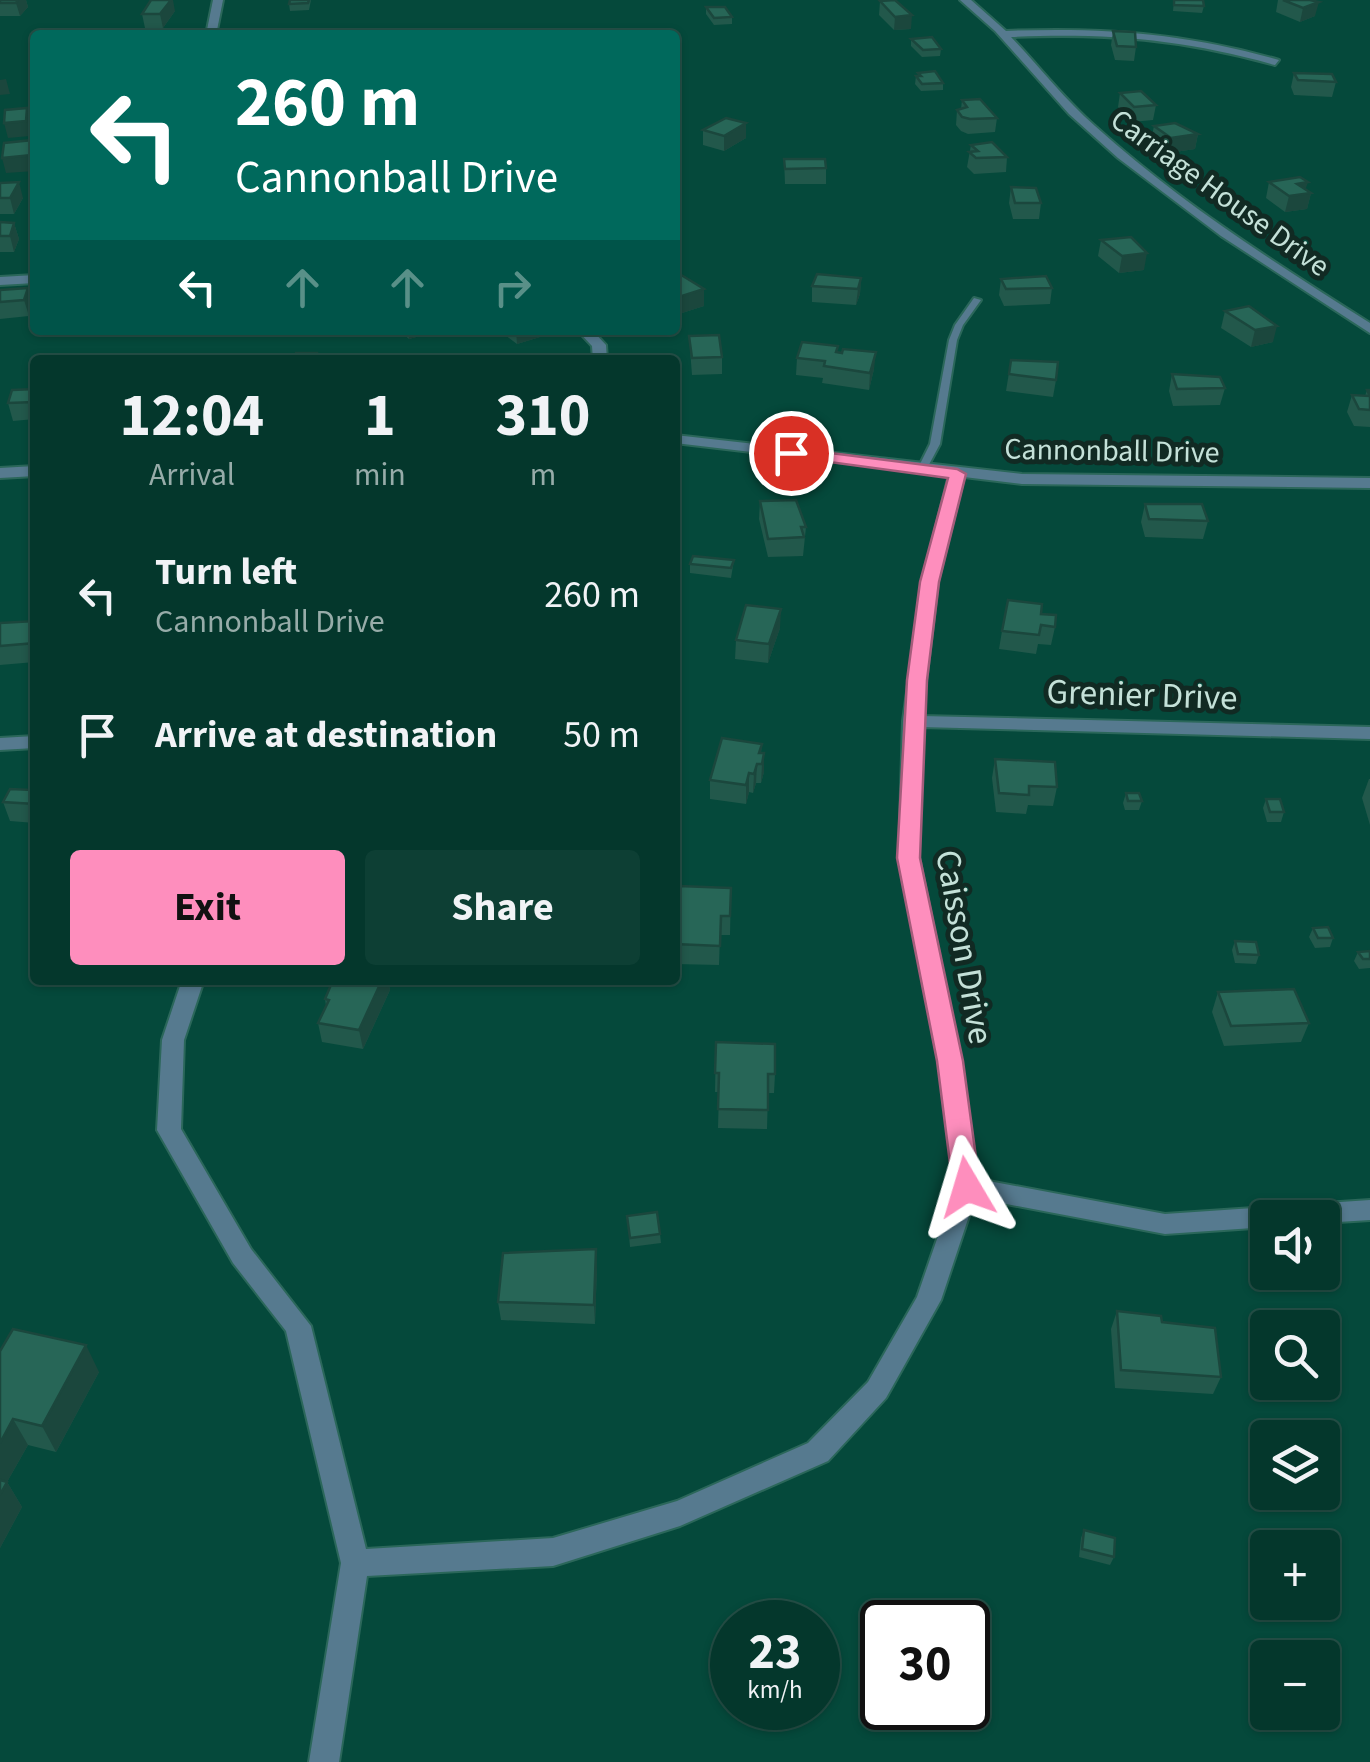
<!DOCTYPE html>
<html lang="en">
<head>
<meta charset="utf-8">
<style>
  :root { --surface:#04372c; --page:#0d3f34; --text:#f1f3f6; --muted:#97aca9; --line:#255148; --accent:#fe8ebd }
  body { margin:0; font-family:"Source Sans 3",sans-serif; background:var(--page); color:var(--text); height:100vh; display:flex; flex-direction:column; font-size:38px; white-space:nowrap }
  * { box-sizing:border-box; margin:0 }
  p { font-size:32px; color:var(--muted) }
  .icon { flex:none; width:55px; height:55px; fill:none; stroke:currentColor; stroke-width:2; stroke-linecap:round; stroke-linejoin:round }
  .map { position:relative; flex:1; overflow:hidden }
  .sheet { position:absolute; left:30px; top:355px; width:650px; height:630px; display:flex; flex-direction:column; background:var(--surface); border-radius:10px; box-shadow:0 2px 8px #0004,0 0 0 2px var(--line) }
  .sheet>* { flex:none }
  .top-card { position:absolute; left:30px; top:30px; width:650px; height:305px; border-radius:10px; box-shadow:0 2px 8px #0004,0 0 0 2px var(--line); background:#00695c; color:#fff; overflow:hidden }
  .controls { position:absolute; left:1250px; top:1200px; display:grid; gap:20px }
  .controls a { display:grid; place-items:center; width:90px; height:90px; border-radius:10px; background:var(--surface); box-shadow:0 2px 8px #0004,0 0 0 2px var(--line); font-size:50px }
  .speed { position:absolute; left:710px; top:1600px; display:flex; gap:20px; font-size:50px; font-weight:700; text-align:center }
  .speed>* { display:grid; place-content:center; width:130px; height:130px; border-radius:50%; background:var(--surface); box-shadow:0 2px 8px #0004,0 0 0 2px var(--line); line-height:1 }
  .speed small { font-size:25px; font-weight:400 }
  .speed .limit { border:5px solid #111; border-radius:15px; background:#fff; color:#111 }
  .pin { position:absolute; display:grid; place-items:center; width:85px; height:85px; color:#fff; margin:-42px; border:5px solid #fff; border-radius:50%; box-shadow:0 2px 10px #0007 }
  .me { position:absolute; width:110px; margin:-55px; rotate:353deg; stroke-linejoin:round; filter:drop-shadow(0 0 8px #0008) }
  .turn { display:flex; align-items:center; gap:35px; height:210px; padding:0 40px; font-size:45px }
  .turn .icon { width:130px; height:130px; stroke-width:2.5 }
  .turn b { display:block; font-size:70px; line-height:85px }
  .lanes { display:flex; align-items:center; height:95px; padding:0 40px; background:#0003; justify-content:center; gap:50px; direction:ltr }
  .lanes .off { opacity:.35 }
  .eta { display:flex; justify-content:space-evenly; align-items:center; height:170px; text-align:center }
  .eta b { font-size:60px; font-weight:700; line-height:70px }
  .action { display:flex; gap:20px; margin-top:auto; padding:20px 40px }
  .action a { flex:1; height:115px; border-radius:10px; background:var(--accent); color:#111; font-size:40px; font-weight:700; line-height:115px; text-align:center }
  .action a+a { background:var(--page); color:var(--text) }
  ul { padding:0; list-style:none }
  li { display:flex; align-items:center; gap:30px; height:140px; padding:0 40px }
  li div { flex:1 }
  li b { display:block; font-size:38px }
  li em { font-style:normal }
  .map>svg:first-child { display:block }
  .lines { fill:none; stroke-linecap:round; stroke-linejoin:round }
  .service-casing { stroke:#2b675a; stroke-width:4 }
  .minor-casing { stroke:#2b675a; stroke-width:4 }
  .service { fill:#567a8f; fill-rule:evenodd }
  .minor { fill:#567a8f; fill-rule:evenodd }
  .wall { fill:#22584b }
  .shaded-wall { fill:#1b473d }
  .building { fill:#276657; stroke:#1b473d; stroke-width:2.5 }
  .route { fill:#fe8ebd; stroke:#a55c7b; stroke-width:2.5 }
  .labels { text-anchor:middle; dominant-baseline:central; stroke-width:10; stroke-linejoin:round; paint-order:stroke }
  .far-street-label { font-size:30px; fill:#c4e1d8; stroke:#112a23 }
  .street-label { font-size:35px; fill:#c4e1d8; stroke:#112a23 }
</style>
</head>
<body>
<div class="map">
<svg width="1370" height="1762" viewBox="0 0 1370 1762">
  <rect width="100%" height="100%" fill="#05493b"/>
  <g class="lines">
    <defs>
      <path id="service" d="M974,298L981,300L963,325L957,340L940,444L925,472H919L917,470L930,444L949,340L955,325Z"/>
      <g id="minor">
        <path d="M213,0H223L216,35H206Z"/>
        <path d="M960,0H971L1006,31C1100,27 1187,33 1279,60L1275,65C1181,39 1108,33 1011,37C1039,66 1064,99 1095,126C1179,202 1275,263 1370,323V333L1221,236L1118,158L1069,114L995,31Z"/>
        <path d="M35,275V283L0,285V277Z"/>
        <path d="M577,330H592L606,345L607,360H593L592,346Z"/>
        <path d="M675,435L1022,474L1370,478V488L1022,484L964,477L938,582L922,716L1370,727V739L921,727L919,857L961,1061L978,1179L1165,1214L1370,1200V1220L1322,1223V1218H1268V1227L1165,1234L975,1198L941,1300L886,1398L828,1461L680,1526L553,1566L367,1576L339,1762H309L341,1563L286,1331L233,1263L157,1130L162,1040L182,980H204L184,1040L181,1129L251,1249L311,1326L366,1549L553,1538L677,1501L808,1443L868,1382L917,1297L955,1187L939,1061L899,857L903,721L922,582L949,475L675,443Z"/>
        <path d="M35,466V476L0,478V468Z"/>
        <path d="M35,736V748L0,750V738Z"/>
      </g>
    </defs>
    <use href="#service" class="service-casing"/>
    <use href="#minor" class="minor-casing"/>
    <use href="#service" class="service"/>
    <use href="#minor" class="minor"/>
  </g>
  <g class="wall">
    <path d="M0,0H26L28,7L20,16H0Z"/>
    <path d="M311,0L309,10L290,11L289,4Z"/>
    <path d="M1174,0L1204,6L1202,13L1173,11Z"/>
    <path d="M1278,0H1310L1315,16L1300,22L1276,12Z"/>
    <path d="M880,1L911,29L894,30L879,15Z"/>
    <path d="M706,7L732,17V24L714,25L706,14Z"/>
    <path d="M175,11L163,28H145L142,14Z"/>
    <path d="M1113,31L1136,47L1134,61L1115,60L1111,45Z"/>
    <path d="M911,39L941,49L940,56L922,57L911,46Z"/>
    <path d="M918,73L943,83V90L921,91L915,84L916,76H918Z"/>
    <path d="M1294,73L1336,82L1332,97L1294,95L1291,87Z"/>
    <path d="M1120,93L1156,105L1153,120L1132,122L1118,107Z"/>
    <path d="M962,100L997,118L995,132L968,134L961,131L956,125L957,110L961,109Z"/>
    <path d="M1154,126L1198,134L1195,149L1168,153L1151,140Z"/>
    <path d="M703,130L746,138L724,151L703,145Z"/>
    <path d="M971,145L1007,157L1006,172L974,174L967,167Z"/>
    <path d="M784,159L826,168V184H785Z"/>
    <path d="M1269,182L1306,190L1311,193L1307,209L1285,212L1266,198Z"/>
    <path d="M0,183L23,198L14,214H0Z"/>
    <path d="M1011,187L1041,203L1039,219H1013L1009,203Z"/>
    <path d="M0,222L14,223L19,239L14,252H0Z"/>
    <path d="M1101,240L1144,270L1119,273L1098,256Z"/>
    <path d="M675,274L704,306L682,313L675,308Z"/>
    <path d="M861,278L860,294L856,305L812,302V286Z"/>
    <path d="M1001,279L1052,288L1050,304L1004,306L999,295Z"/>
    <path d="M28,288L33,305L29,316L0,319V290Z"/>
    <path d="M1225,311L1273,342L1251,347L1221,328Z"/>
    <path d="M402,330H419L420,336L409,339L402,333Z"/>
    <path d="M491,330H540V337L517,344L501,332Z"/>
    <path d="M689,336L722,357V374L692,375Z"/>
    <path d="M837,352L874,369L869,390L822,383L823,378L796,375L797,358Z"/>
    <path d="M1011,360L1056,380L1053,397L1006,391Z"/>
    <path d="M1172,374L1225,388L1220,405L1173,406L1169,391Z"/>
    <path d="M35,389V419L13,421L8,403Z"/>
    <path d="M1367,390H1370V427L1354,426L1347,412L1352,395L1365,396Z"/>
    <path d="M760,501L806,527L803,556L768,557L759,519Z"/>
    <path d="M1145,504L1208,521L1203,539L1145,537L1141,522Z"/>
    <path d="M734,560L731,578L690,573V564Z"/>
    <path d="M1041,614L1055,627L1051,645L1038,644L1036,654L999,649L1002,631Z"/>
    <path d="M35,621V662L0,665V623Z"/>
    <path d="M780,628L768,663L735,659L736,640Z"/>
    <path d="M762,744L761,753H764V772L761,783H756L753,793L749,792L746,804L710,799V780Z"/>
    <path d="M995,759L1057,787L1053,806L1028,805L1026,814L996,812L992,778Z"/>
    <path d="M1369,779H1370V825L1362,798Z"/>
    <path d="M35,784V823L10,821L3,802L32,790Z"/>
    <path d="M1126,793L1142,801L1139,810H1125L1123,803Z"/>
    <path d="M1266,799L1284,812L1281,822H1267L1263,808Z"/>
    <path d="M731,888L730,935H720L719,965L675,964V944Z"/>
    <path d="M1313,928L1333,938L1330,947L1315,948L1309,937Z"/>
    <path d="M1235,941L1259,955L1256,964L1235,963L1232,950Z"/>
    <path d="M1370,951V968L1359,969L1354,961L1358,952Z"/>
    <path d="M333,980H388L390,990L363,1049L322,1042L318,1023L326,1006L325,999Z"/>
    <path d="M1218,992L1309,1023L1301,1042L1224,1046L1212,1012Z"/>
    <path d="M716,1042L775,1074L774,1093H768L767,1129L718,1128L719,1092H715Z"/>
    <path d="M628,1225L660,1234L661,1243L630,1247Z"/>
    <path d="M597,1267L595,1324L501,1320L498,1302Z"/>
    <path d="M1117,1311L1162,1322L1221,1377L1213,1394L1115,1388L1111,1329Z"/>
    <path d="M0,1351L99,1372L56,1452L28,1445L7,1482L22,1507L0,1548Z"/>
    <path d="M1084,1530L1114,1557L1110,1565L1079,1557L1081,1538Z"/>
  </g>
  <g class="shaded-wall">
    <path d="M18,0H26L28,7L20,16L16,3Z"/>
    <path d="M171,0H173L175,11L163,28L160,14Z"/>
    <path d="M1319,2L1315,16L1300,22L1303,8Z"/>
    <path d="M912,15L911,29L894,30L895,17Z"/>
    <path d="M6,79L10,94L0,95V80Z"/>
    <path d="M27,108L31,123L30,136L8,138L4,123Z"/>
    <path d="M746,123V138L724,151V136Z"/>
    <path d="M1198,134L1195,149L1168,153L1171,138Z"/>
    <path d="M33,140L35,147V171L6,173L2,158Z"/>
    <path d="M19,182L23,198L14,214L10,198Z"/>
    <path d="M1308,182L1304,194L1311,193L1307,209L1285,212L1289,196L1297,184Z"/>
    <path d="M14,223L19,239L14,252L10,236Z"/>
    <path d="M1147,253L1144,270L1119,273L1122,256Z"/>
    <path d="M861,278L860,294L856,305L858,289Z"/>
    <path d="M28,288L33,305L29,316L24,300Z"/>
    <path d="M704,289V306L682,313V296Z"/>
    <path d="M1277,326L1273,342L1251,347L1255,330Z"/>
    <path d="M419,330L420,336L409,339L408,331Z"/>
    <path d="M516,330H540V337L517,344Z"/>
    <path d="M876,352L874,369L869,390L870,373Z"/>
    <path d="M781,609L780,628L768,663L769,644Z"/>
    <path d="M764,753V772L761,783L762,764Z"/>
    <path d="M757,764L756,783L753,793L754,774Z"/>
    <path d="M749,773V792L746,804V785Z"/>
    <path d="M382,980H388L390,990L363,1049L359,1030Z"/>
    <path d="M596,1249L597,1267L595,1324L594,1305Z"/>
    <path d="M86,1345L99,1372L56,1452L42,1426Z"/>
    <path d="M13,1419L28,1445L7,1482L22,1507L0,1548V1443Z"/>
  </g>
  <g class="building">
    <path d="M0,0H18L16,3H0Z"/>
    <path d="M151,0H171L160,14H142Z"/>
    <path d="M290,0H309L308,3L289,4Z"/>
    <path d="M895,0L912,15L895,17L880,1Z"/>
    <path d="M1174,0H1203L1204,6L1174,5Z"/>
    <path d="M1283,0H1310L1319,2L1303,8Z"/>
    <path d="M706,7H725L732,17L714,18Z"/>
    <path d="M301,30L302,35H282V32Z"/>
    <path d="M1113,31L1135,32L1136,47L1117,46Z"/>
    <path d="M932,37L941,49L923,50L911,39Z"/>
    <path d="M935,71L943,83L922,84L916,76H921L918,73Z"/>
    <path d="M1294,73L1332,74L1336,82L1298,80Z"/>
    <path d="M1141,91L1156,105L1134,107L1120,93Z"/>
    <path d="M980,99L997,118L970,119L962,117L957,110L967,107L962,100Z"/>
    <path d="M27,108L26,121L4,123L5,110Z"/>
    <path d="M726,118L746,123L724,136L703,130Z"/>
    <path d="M1175,123L1198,134L1171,138L1154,126Z"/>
    <path d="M33,140L32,155L2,158L4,143Z"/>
    <path d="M992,142L1007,157L976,158L969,152L978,151L971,145Z"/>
    <path d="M784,159H825L826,168L785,169Z"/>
    <path d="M1300,177L1308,182L1297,184L1311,193L1289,196L1269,182Z"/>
    <path d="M19,182L10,198H0V183Z"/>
    <path d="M1011,187L1036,188L1041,203H1015Z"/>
    <path d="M0,222L14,223L10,236H0Z"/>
    <path d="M1131,237L1147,253L1122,256L1101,240Z"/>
    <path d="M678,273L704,289L682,296L675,292V274Z"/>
    <path d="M817,274L861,278L858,289L812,286Z"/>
    <path d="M1046,276L1052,288L1006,289L1001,279Z"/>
    <path d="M28,288L24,300L0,302V290Z"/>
    <path d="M1249,306L1277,326L1255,330L1225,311Z"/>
    <path d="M719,335L722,357L692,358L689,336Z"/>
    <path d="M802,342L838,346L836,352L842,353L843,349L876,352L870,373L824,366L825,361L797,358Z"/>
    <path d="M296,353H317L316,360H268L295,358Z"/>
    <path d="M1011,360L1058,362L1056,380L1009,374Z"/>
    <path d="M1172,374L1220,377L1225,388L1177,389Z"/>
    <path d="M35,389V402L8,403L12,390Z"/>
    <path d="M1367,390H1370V410L1359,409L1352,395L1370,396Z"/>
    <path d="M796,500L806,527H801L804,537L768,539L760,501Z"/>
    <path d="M1145,504H1202L1208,521L1149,519Z"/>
    <path d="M693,556L734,560L731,568L690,564Z"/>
    <path d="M1008,600L1042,604L1041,614L1056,615L1055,627L1041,625L1039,635L1002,631Z"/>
    <path d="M746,605L781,609L769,644L736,640Z"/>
    <path d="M35,621V643L0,646V623Z"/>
    <path d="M722,738L762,744L759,753H764L762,764H757L754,774L749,773L746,785L710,780Z"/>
    <path d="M995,759L1055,762L1057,787L1029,786V795L999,793Z"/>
    <path d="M35,784V804L3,802L10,789L32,790Z"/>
    <path d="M1126,793H1139L1142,801H1128Z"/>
    <path d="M1266,799H1280L1284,812H1270Z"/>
    <path d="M679,886L731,888L730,916H721L720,946L675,944Z"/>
    <path d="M1328,927L1333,938H1318L1313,928Z"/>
    <path d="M1235,941L1256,942L1259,955L1238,954Z"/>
    <path d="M1370,951V959H1363L1358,952Z"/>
    <path d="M333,980H382L359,1030L318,1023L329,1000L325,999Z"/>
    <path d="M1294,989L1309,1023L1231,1026L1218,992Z"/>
    <path d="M716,1042L775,1044V1074H768V1110L718,1109L719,1073H715Z"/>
    <path d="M657,1212L660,1234L630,1238L627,1216Z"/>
    <path d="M596,1249L594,1305L498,1302L503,1253Z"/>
    <path d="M1117,1311L1161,1316L1162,1322L1215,1328L1221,1377L1121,1370Z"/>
    <path d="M13,1329L86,1345L42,1426L13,1419L0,1443V1351Z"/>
    <path d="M0,1480L7,1482L0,1495Z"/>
    <path d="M1084,1530L1115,1538L1114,1557L1082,1549Z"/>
  </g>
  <path class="route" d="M791,448L957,469L966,474L939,582L927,680L920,858L963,1061L980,1187L976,1195L967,1198L957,1195L953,1187L937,1061L897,858L907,680L920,582L948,478L785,456V449Z"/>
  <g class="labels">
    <g class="far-street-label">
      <text transform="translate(1220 193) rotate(36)">Carriage House Drive</text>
      <text transform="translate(1112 451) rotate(1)">Cannonball Drive</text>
    </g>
    <g class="street-label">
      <text transform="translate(1142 695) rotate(2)">Grenier Drive</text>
      <text transform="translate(964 947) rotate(80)">Caisson Drive</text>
    </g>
  </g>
</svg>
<div class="controls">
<a><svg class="icon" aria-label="sound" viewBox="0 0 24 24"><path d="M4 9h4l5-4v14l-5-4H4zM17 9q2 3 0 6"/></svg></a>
<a><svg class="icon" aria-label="search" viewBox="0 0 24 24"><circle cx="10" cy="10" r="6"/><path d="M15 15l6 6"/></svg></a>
<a><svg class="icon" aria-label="layers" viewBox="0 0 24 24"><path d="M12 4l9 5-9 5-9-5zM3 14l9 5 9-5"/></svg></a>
<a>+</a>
<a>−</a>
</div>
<div class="speed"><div>23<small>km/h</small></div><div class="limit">30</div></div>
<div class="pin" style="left:791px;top:453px;background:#d93025"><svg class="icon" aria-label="arrive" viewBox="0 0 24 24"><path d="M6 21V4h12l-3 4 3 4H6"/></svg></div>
<svg class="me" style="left:967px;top:1187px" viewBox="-20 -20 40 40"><path d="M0-17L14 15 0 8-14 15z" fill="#fe8ebd" stroke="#fff" stroke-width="4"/></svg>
<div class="top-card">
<div class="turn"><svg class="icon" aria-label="left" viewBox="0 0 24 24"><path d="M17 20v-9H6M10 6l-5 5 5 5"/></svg><div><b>260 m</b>Cannonball Drive</div></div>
<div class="lanes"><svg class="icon" aria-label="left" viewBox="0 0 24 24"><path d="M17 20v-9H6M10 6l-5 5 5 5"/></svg><svg class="icon off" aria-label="ahead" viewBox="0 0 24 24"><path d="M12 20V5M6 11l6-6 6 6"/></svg><svg class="icon off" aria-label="ahead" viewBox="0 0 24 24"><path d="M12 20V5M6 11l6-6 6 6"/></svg><svg class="icon off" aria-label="right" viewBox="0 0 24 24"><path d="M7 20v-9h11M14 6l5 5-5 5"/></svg></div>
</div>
<section class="sheet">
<div class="eta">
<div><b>12:04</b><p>Arrival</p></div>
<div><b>1</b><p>min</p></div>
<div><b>310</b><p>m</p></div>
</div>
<ul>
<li><svg class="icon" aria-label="left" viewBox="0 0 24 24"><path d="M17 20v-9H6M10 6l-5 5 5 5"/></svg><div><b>Turn left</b><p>Cannonball Drive</p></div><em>260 m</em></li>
<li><svg class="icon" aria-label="arrive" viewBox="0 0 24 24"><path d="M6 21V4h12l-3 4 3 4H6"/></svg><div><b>Arrive at destination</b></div><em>50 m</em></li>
</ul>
<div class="action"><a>Exit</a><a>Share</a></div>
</section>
</div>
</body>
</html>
